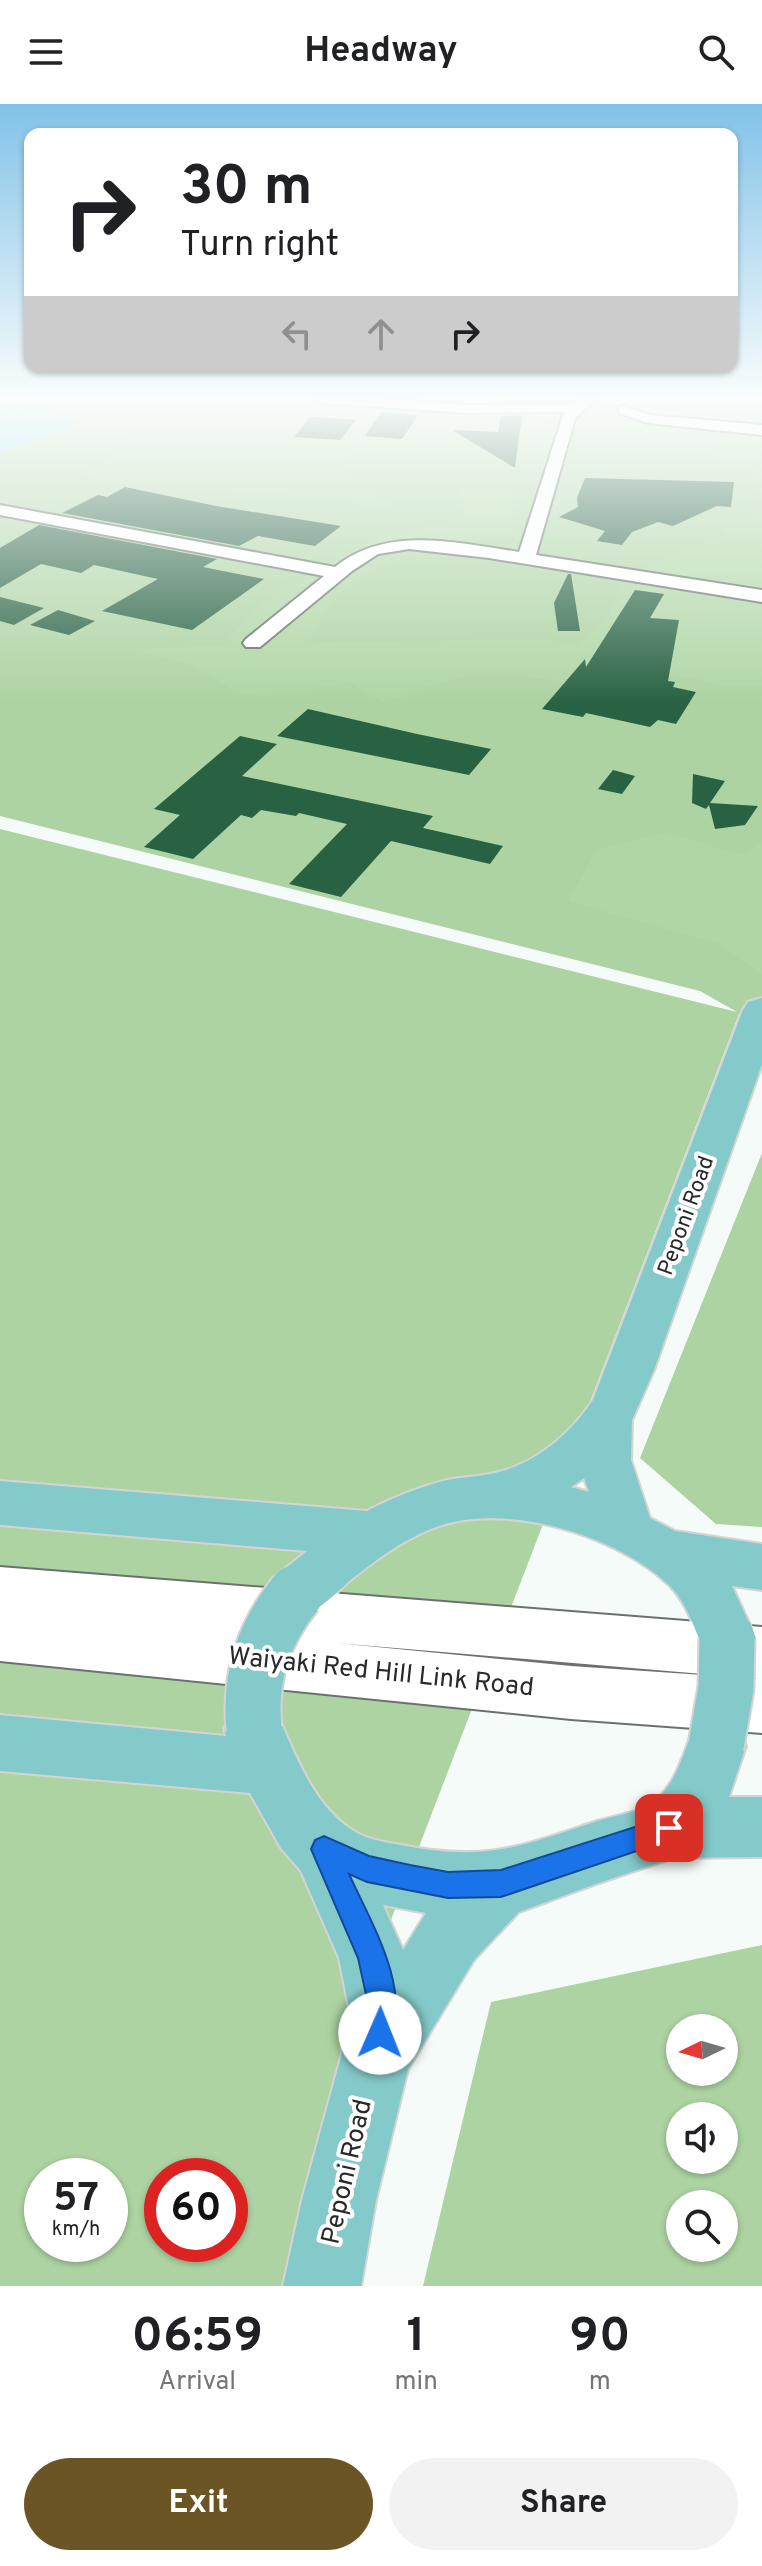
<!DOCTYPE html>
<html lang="en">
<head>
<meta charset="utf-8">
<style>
  :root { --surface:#fff; --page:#f2f2f2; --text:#202124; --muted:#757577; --accent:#6c5525 }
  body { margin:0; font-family:Overpass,sans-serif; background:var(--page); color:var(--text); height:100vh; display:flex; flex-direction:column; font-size:30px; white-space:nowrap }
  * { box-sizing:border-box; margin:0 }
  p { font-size:26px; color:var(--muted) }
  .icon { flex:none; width:44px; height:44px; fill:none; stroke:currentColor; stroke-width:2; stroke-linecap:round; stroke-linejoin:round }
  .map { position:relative; height:2182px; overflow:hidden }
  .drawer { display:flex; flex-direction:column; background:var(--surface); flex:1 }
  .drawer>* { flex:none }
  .guide { position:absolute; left:24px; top:24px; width:714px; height:244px; border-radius:16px; box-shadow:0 2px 6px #0004; background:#fff; color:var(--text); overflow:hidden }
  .needle { width:52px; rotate:265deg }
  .fabs { position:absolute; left:666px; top:1910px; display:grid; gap:16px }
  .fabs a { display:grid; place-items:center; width:72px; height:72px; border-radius:50%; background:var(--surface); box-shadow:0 2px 6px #0004; font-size:40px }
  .speed { position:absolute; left:24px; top:2054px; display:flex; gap:16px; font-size:40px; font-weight:700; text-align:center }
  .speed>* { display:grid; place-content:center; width:104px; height:104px; border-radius:50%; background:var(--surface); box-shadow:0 2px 6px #0004; line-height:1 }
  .speed small { font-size:20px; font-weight:400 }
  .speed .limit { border:12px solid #d22; background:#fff; color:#111 }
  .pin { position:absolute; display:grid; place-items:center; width:68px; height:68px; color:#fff; margin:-34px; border-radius:16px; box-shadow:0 4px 12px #0006 }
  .me { position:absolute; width:88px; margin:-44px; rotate:1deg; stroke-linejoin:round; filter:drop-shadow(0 0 6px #0008) }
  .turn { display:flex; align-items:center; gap:28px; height:168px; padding:0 24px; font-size:36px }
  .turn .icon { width:104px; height:104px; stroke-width:2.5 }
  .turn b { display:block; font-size:56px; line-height:68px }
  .lanes { display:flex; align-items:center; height:76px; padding:0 24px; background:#0003; justify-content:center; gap:40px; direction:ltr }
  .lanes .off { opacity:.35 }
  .eta { display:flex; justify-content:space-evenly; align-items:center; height:136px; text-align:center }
  .eta b { font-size:48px; font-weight:700; line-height:56px }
  .cta { display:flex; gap:16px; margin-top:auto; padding:16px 24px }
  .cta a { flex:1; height:92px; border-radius:48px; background:var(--accent); color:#fff; font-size:32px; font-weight:700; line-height:92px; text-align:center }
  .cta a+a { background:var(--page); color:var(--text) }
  header { display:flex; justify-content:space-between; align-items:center; height:104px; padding:0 24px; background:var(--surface); font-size:36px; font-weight:700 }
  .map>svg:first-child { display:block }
  .green { fill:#add3a2; fill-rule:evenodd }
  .forest { fill:#afd6a4 }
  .water { fill:#89d6e7 }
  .building { fill:#286243 }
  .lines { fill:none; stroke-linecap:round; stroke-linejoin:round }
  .street-casing { stroke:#6c7170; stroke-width:4 }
  .secondary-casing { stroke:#6c7170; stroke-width:4 }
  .primary-casing { stroke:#d4d4d4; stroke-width:4 }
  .street { fill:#fff; fill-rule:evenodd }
  .secondary { fill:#fff; fill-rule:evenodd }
  .primary { fill:#85caca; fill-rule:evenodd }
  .primary-bridge-casing { stroke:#d4d4d4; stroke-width:59; stroke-linecap:butt }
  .primary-bridge { stroke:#85caca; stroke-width:55 }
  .route { fill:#1a73e8; stroke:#114b97; stroke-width:2 }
  .labels { text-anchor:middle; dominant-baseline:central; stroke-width:8; stroke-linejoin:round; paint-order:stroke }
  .street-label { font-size:22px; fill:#272a29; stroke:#fff }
  .near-street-label { font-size:26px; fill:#272a29; stroke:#fff }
</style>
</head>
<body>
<header><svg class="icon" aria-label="menu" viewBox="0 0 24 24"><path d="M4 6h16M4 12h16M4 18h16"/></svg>Headway<svg class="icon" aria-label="search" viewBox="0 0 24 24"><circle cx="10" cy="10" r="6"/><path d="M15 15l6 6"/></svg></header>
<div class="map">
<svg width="762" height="2182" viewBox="0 0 762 2182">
  <rect width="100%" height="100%" fill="#f5fbf9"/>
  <g class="green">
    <path d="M0,295H762V922L739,910L344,1938L282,2182H0V725L737,908L700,887L0,712ZM42,2072H110V2140H42ZM162,2072H230V2140H162Z"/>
    <path d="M762,1049V1423L716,1420L640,1354Z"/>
    <path d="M762,1841V2182H423L491,1898ZM724,1924V1968H680V1924ZM724,2012V2056H680V2012ZM724,2100V2144H680V2100Z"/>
  </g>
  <g class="forest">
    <path d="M77,295H129V304L301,298L333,302L269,311L279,333L304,350L376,336L332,362L399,406L280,390L97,380L84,369L132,341L113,321L75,302Z"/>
    <path d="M552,295H762V391L749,367L687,343L544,314L459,310Z"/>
    <path d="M457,374L515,377L511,431L474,435L391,455L332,495L310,539L547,534L577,542L608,513L624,475L671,451L727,430L712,418L762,409V582H726L698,575L627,566L587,581L490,568L437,579L384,599L349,578L302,587L241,590L188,560L124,545L221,542L261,501L292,479L374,435L465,413Z"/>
    <path d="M667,728L741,751L762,739V871L720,840L568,797L597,745Z"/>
  </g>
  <path class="water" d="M17,304L79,315L64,327L0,348V305Z"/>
  <g class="building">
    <path d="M381,308L418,311L402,335L365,332Z"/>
    <path d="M522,311L515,364L452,326L498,328L501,312Z"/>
    <path d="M310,313H317L356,316L340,336L294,333Z"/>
    <path d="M585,374L734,378L731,403L717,402L673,422L658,418L632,428L622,441L597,437L605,427L559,413L578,403L577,394Z"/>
    <path d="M125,383L216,402L341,422L315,442L258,432L239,442L62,409L98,391L107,393Z"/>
    <path d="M39,421L217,455L203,463L264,475L192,526L102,507L158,475L94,461L81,469L41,460L0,484V444Z"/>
    <path d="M568,470H571L580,527H558L554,499Z"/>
    <path d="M635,486L664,490L650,514L679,516L668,577L675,578L673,583L696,588L676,620L658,616L650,623L586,609L583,613L542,605L585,555L586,563Z"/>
    <path d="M0,493L44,504L14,521L0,517Z"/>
    <path d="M58,506L95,517L69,531L30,521Z"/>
    <path d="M308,605L417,630L491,645L469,671L277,632Z"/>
    <path d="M240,632L277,640L242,672L433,712L423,724L503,742L490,760L391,737L341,793L289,780L347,720L299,709L296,712L261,706L252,714L241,711L193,755L144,743L180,711L154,705Z"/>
    <path d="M613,666L635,672L622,690L598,685Z"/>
    <path d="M693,670L725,677L710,699L758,702L745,721L715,725L709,701L706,705L692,699Z"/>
  </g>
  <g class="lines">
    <defs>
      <g id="street">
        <path d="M316,295H380L468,301L574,300L580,295H595L575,315L536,451L762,486V498L489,454L409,445L378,450L352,467L260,543H246L243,539L246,535L324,472L0,411V401L335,463C387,421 457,439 519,448L564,308L468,309L323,299Z"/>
        <path d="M624,302L650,311L762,321V331L648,319L619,309V303Z"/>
      </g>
      <path id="secondary" d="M0,1463L762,1523V1575L336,1539L571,1562L762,1575V1629L571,1615L0,1557Z"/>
      <g id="primary">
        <path d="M762,894V960L654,1266L632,1316L631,1356L650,1414L675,1427L762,1440V1486L732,1482L756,1534L747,1552L727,1559L707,1552C695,1528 689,1502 670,1482C616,1430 502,1396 431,1425C403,1436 377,1455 353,1474C337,1487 321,1507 299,1512C292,1513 283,1508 276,1506L268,1489L276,1472L307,1447L0,1421V1377L367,1407C392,1394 419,1383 447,1376C461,1373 476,1373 490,1370C533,1362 569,1332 593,1296L743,906L748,898ZM584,1374L589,1388L571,1383Z"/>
        <path d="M254,1597L275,1605C293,1645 311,1698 349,1724C364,1735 383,1738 401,1741C486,1758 519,1743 597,1717C616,1711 639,1709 655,1697C678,1677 683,1648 695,1622L716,1614L737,1622L746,1642L729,1693H762V1753L673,1754L593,1781L519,1808L474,1856L408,1965L376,2096L361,2182H283L302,2096L341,1953L349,1904L339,1854L301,1767L281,1744L250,1689L0,1667V1611L226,1632L224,1625L233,1605ZM383,1801L426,1809L403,1846Z"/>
      </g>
    </defs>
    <use href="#street" class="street-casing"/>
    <use href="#secondary" class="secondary-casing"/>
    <use href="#primary" class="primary-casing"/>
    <use href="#street" class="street"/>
    <use href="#secondary" class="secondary"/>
    <use href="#primary" class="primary"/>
    <defs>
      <g id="primary-bridge">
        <path d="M254,1625C249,1573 263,1530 296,1489"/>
        <path d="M716,1642L726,1584L727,1534"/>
      </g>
    </defs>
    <use href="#primary-bridge" class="primary-bridge-casing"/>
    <use href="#primary-bridge" class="primary-bridge"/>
  </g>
  <linearGradient id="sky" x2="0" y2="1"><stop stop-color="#82c2e8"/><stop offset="0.49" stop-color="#fafdfc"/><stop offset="1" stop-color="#fafdfc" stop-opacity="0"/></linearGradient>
  <rect width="762" height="600" fill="url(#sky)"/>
  <path class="route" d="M669,1712L678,1715L682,1724L678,1733L501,1793L448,1794L367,1778L349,1770C371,1819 412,1884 390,1939L380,1943L369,1939L365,1929L369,1904L358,1854L311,1745L315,1736L324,1732L369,1752L410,1761L448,1768L501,1766Z"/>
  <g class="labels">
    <g class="street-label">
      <text transform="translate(687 1112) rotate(-70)">Peponi Road</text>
    </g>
    <g class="near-street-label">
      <text transform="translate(381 1569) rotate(6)">Waiyaki Red Hill Link Road</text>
      <text transform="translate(348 2068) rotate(-77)">Peponi Road</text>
    </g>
  </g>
</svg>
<div class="fabs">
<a><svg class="needle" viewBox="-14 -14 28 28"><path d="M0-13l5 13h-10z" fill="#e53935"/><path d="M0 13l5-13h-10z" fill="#757577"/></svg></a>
<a><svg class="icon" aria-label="sound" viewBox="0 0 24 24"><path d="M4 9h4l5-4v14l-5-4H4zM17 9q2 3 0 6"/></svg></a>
<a><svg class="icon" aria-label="search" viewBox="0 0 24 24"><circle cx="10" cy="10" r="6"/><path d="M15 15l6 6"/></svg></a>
</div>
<div class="speed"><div>57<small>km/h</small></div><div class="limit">60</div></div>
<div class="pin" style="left:669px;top:1724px;background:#d93025"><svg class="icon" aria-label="arrive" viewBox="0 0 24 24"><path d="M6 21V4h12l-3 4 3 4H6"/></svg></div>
<svg class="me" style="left:380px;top:1929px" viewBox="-20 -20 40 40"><circle r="19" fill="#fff"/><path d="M0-13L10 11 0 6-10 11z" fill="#1a73e8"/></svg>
<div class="guide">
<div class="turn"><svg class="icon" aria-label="right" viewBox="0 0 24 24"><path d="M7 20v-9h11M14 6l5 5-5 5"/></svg><div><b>30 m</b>Turn right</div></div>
<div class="lanes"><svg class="icon off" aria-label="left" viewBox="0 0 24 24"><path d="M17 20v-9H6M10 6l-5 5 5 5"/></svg><svg class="icon off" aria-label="ahead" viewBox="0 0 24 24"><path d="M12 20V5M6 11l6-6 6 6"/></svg><svg class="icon" aria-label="right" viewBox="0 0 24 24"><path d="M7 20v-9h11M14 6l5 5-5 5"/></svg></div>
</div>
</div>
<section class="drawer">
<div class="eta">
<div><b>06:59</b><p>Arrival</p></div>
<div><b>1</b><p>min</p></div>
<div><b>90</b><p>m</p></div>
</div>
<div class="cta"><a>Exit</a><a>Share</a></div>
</section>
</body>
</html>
